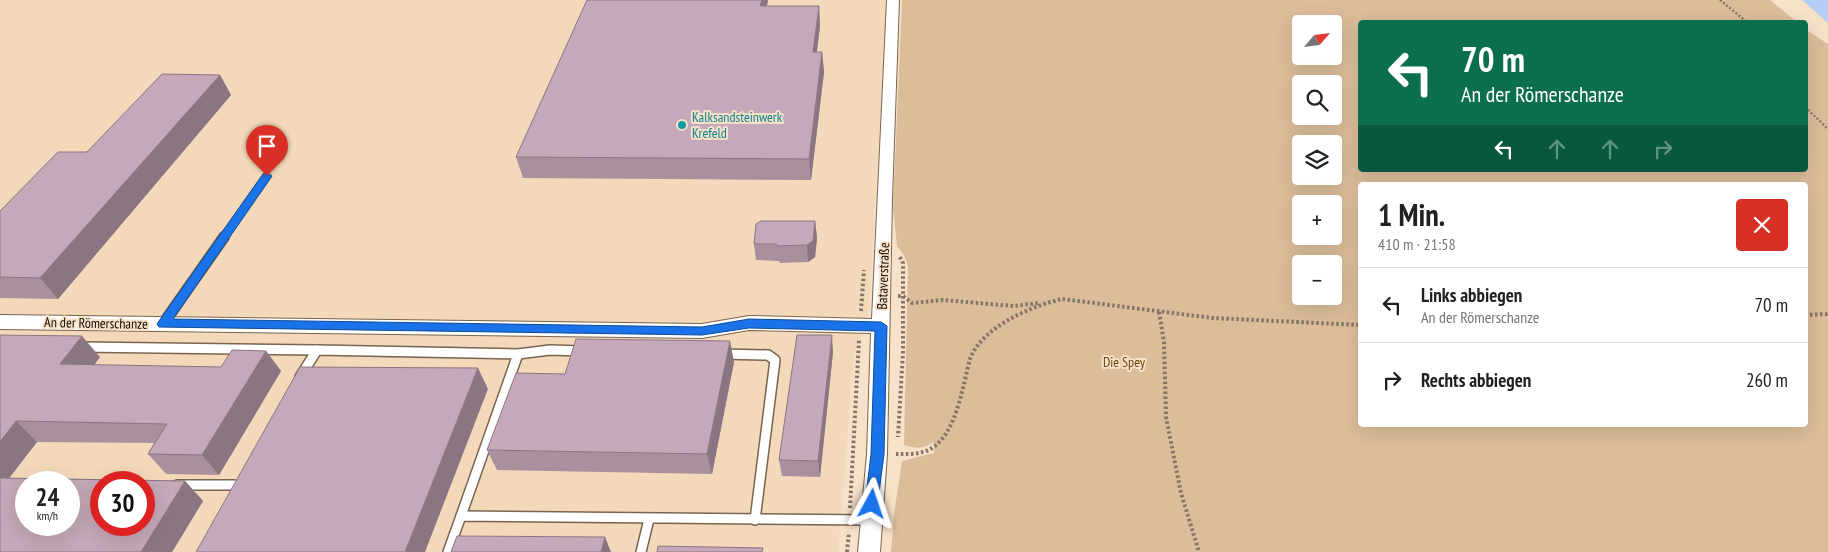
<!DOCTYPE html>
<html lang="de">
<head>
<meta charset="utf-8">
<style>
  :root { --surface:#fff; --page:#f6f6f6; --text:#202124; --muted:#757577; --line:#e0e0e0 }
  body { margin:0; font-family:"PT Sans Narrow",sans-serif; background:var(--page); color:var(--text); height:100vh; display:flex; flex-direction:column; font-size:19px; white-space:nowrap }
  * { box-sizing:border-box; margin:0 }
  p { font-size:16px; color:var(--muted) }
  .icon { flex:none; width:28px; height:28px; fill:none; stroke:currentColor; stroke-width:2; stroke-linecap:round; stroke-linejoin:round }
  .map { position:relative; flex:1; overflow:hidden }
  .sheet { position:absolute; left:1358px; top:182px; width:450px; height:245px; display:flex; flex-direction:column; background:var(--surface); border-radius:5px; box-shadow:0 5px 20px #0002 }
  .sheet>* { flex:none }
  .hud { position:absolute; left:1358px; top:20px; width:450px; height:152px; border-radius:5px; box-shadow:0 5px 20px #0002; background:#0b6e4f; color:#fff; overflow:hidden }
  .needle { width:32px; rotate:62deg }
  .buttons { position:absolute; left:1292px; top:15px; display:grid; gap:10px }
  .buttons a { display:grid; place-items:center; width:50px; height:50px; border-radius:5px; background:var(--surface); box-shadow:0 5px 20px #0002; font-size:25px }
  .speed { position:absolute; left:15px; top:471px; display:flex; gap:10px; font-size:25px; font-weight:700; text-align:center }
  .speed>* { display:grid; place-content:center; width:65px; height:65px; border-radius:50%; background:var(--surface); box-shadow:0 5px 20px #0002; line-height:1 }
  .speed small { font-size:12px; font-weight:400 }
  .speed .limit { border:8px solid #d22; background:#fff; color:#111 }
  .pin { position:absolute; display:grid; place-items:center; width:42px; height:42px; color:#fff; margin:-51px -21px; border-radius:50% 50% 50% 0; rotate:-45deg; box-shadow:0 0 5px #0007 }
  .pin .icon { rotate:45deg }
  .me { position:absolute; width:55px; margin:-28px; rotate:5deg; stroke-linejoin:round; filter:drop-shadow(0 0 4px #0008) }
  .turn { display:flex; align-items:center; gap:18px; height:105px; padding:0 20px; font-size:22px }
  .turn .icon { width:65px; height:65px; stroke-width:2.5 }
  .turn b { display:block; font-size:35px; line-height:42px }
  .lanes { display:flex; align-items:center; height:48px; padding:0 20px; background:#0003; justify-content:center; gap:25px; direction:ltr }
  .lanes .off { opacity:.35 }
  .round { display:grid; place-items:center; flex:none; width:52px; height:52px; border-radius:5px; background:var(--page) }
  .headline { display:flex; align-items:center; justify-content:space-between; height:85px; padding:0 20px }
  h1 { font-size:30px; font-weight:700; line-height:38px }
  ul { padding:0; list-style:none }
  li { display:flex; align-items:center; gap:15px; height:75px; padding:0 20px; border-top:1px solid var(--line) }
  li div { flex:1 }
  li b { display:block; font-size:19px }
  li em { font-style:normal }
  .map>svg:first-child { display:block }
  .built { fill:#f3d8b9; fill-rule:evenodd }
  .green { fill:#dcbd9a; fill-rule:evenodd }
  .water { fill:#b6cef5 }
  .lines { fill:none; stroke-linecap:round; stroke-linejoin:round }
  .service-far1-casing { stroke:#78654f; stroke-width:9 }
  .service-casing { stroke:#78654f; stroke-width:12 }
  .minor-casing { stroke:#78654f; stroke-width:2 }
  .path-far1 { stroke:#847566; stroke-width:2.5; stroke-dasharray:2 2; stroke-linecap:butt }
  .path { stroke:#847566; stroke-width:4; stroke-dasharray:2.5 2.5; stroke-linecap:butt }
  .service-far1 { stroke:#fff; stroke-width:8 }
  .service { stroke:#fff; stroke-width:9 }
  .minor { fill:#fff; fill-rule:evenodd }
  .wall { fill:#a9909f }
  .shaded-wall { fill:#8a7682 }
  .building { fill:#c5a8b9; stroke:#8a7682; fill-rule:evenodd }
  .route { fill:#1a73e8; stroke:#114b97 }
  .culture-dot { fill:#0f9aa8; stroke:#f7e1c9; stroke-width:2 }
  .labels { text-anchor:middle; dominant-baseline:central; stroke-width:4; stroke-linejoin:round; paint-order:stroke }
  .culture-label { font-size:14px; fill:#0d838f; stroke:#f7e1c9; text-anchor:start }
  .street-label { font-size:14px; fill:#120b04; stroke:#f7e1c9 }
  .park-label { font-size:14px; fill:#6c450d; stroke:#f7e1c9 }
</style>
</head>
<body>
<div class="map">
<svg width="1828" height="552" viewBox="0 0 1828 552">
  <rect width="100%" height="100%" fill="#f7e1c9"/>
  <path class="built" d="M0,0H887L869,314L854,355L838,552H0ZM26,482H69V525H26ZM101,482H144V525H101Z"/>
  <path class="green" d="M902,0H1770L1797,22H1360V170H1805V29L1828,44V552H891L894,514L902,461L934,453V442C923,449 917,449 904,445L908,266L904,255L897,246L893,207ZM1301,24H1334V56H1301ZM1301,84H1334V116H1301ZM1301,144H1334V176H1301ZM1360,185H1805V425H1360ZM1301,204H1334V236H1301ZM1301,264H1334V296H1301Z"/>
  <path class="water" d="M1802,0H1828V23Z"/>
  <g class="lines">
    <defs>
      <path id="service-far1" d="M223,238L267,176"/>
      <g id="service">
        <path d="M163,324L224,237"/>
        <path d="M80,347L317,350"/>
        <path d="M518,354L550,350L582,351"/>
        <path d="M720,354L768,355L775,360L755,520"/>
        <path d="M300,377L317,350L518,354L461,516"/>
        <path d="M177,485H234"/>
        <path d="M448,552L461,516L871,520"/>
        <path d="M641,552L649,519"/>
      </g>
      <path id="minor" d="M887,0H899L892,198L887,454L880,552H858L867,454L871,333L749,330L702,338L0,329V315L702,324L749,316L872,319Z"/>
    </defs>
    <use href="#service-far1" class="service-far1-casing"/>
    <use href="#service" class="service-casing"/>
    <use href="#minor" class="minor-casing"/>
    <g class="path-far1">
      <path d="M1720,0L1747,22"/>
      <path d="M1805,107L1828,129"/>
    </g>
    <g class="path">
      <path d="M900,257L903,263V296L912,303L943,300L1013,306L1039,303"/>
      <path d="M898,296H903V352L898,437"/>
      <path d="M861,311L864,270"/>
      <path d="M1159,312L1164,342L1166,417L1181,493L1199,552"/>
      <path d="M1805,315L1828,314"/>
      <path d="M896,454C907,454 920,455 930,449C956,436 963,385 970,359C982,327 1031,306 1062,299L1213,318L1360,325"/>
      <path d="M850,508L859,340"/>
      <path d="M847,552L849,532"/>
    </g>
    <use href="#service-far1" class="service-far1"/>
    <use href="#service" class="service"/>
    <use href="#minor" class="minor"/>
  </g>
  <g class="wall">
    <path d="M768,0L767,6H819L820,26L817,52H822L824,72L811,180L523,178L516,157Z"/>
    <path d="M220,75L231,95L58,299L0,298V211Z"/>
    <path d="M815,221L817,238L815,257L808,262L780,263L779,261L756,260L754,244Z"/>
    <path d="M0,335L100,357L94,365L221,367L266,351L281,371L219,475L166,474L148,454L154,443L37,442L9,478L185,481L203,501L172,552H0Z"/>
    <path d="M833,352L820,477L782,476L779,460Z"/>
    <path d="M734,362L712,474L497,470L487,450L565,374Z"/>
  </g>
  <g class="shaded-wall">
    <path d="M762,0H768L763,25L760,6Z"/>
    <path d="M819,6L820,26L814,72L813,52Z"/>
    <path d="M822,52L824,72L811,180L809,159Z"/>
    <path d="M220,75L231,95L58,299L40,278Z"/>
    <path d="M815,221L817,238L815,257L808,262L807,245Z"/>
    <path d="M832,335L833,352L820,477L818,461Z"/>
    <path d="M82,336L100,357L79,385L60,364Z"/>
    <path d="M730,341L734,362L712,474L707,454Z"/>
    <path d="M266,351L281,371L219,475L202,455Z"/>
    <path d="M478,368L488,389L425,552H405Z"/>
    <path d="M16,421L37,442L0,490V442Z"/>
    <path d="M185,481L203,501L172,552H141Z"/>
    <path d="M605,537L611,552H601Z"/>
  </g>
  <g class="building">
    <path d="M587,0H762L760,6H819L813,52H822L809,159L516,157Z"/>
    <path d="M162,74L220,75L40,278L0,277V211L58,152H87Z"/>
    <path d="M761,221H815L813,241L807,245L777,246L776,244H754L756,224Z"/>
    <path d="M0,335L82,336L60,364L221,367L232,350L266,351L202,455L148,454L167,424L16,421L0,442Z"/>
    <path d="M797,335H832L818,461L779,460Z"/>
    <path d="M576,339L730,341L707,454L487,450L516,373L565,374Z"/>
    <path d="M300,367L478,368L405,552H196Z"/>
    <path d="M0,478L185,481L141,552H0ZM26,482H69V525H26ZM101,482H144V525H101Z"/>
    <path d="M457,536L605,537L601,552H451Z"/>
    <path d="M658,546L763,548L762,552H657Z"/>
  </g>
  <path class="route" d="M267,173L272,176L173,319L702,327L749,319L881,322L887,326L884,454L877,508L872,510L867,508L865,504L871,454L875,331L749,328L702,335L159,327L157,324L159,321L263,174Z"/>
  <circle class="culture-dot" cx="682" cy="125" r="5"/>
  <g class="labels">
    <g class="culture-label">
      <text x="692" y="117">Kalksandsteinwerk<tspan x="692" dy="16">Krefeld</tspan></text>
    </g>
    <g class="street-label">
      <text transform="translate(883 276) rotate(-88)">Bataverstraße</text>
      <text transform="translate(96 323) rotate(1)">An der Römerschanze</text>
    </g>
    <g class="park-label">
      <text x="1124" y="362">Die Spey</text>
    </g>
  </g>
</svg>
<div class="buttons">
<a><svg class="needle" viewBox="-14 -14 28 28"><path d="M0-13l5 13h-10z" fill="#e53935"/><path d="M0 13l5-13h-10z" fill="#757577"/></svg></a>
<a><svg class="icon" aria-label="search" viewBox="0 0 24 24"><circle cx="10" cy="10" r="6"/><path d="M15 15l6 6"/></svg></a>
<a><svg class="icon" aria-label="layers" viewBox="0 0 24 24"><path d="M12 4l9 5-9 5-9-5zM3 14l9 5 9-5"/></svg></a>
<a>+</a>
<a>−</a>
</div>
<div class="speed"><div>24<small>km/h</small></div><div class="limit">30</div></div>
<div class="pin" style="left:267px;top:176px;background:#d93025"><svg class="icon" aria-label="arrive" viewBox="0 0 24 24"><path d="M6 21V4h12l-3 4 3 4H6"/></svg></div>
<svg class="me" style="left:872px;top:504px" viewBox="-20 -20 40 40"><path d="M0-17L14 15 0 8-14 15z" fill="#1a73e8" stroke="#fff" stroke-width="4"/></svg>
<div class="hud">
<div class="turn"><svg class="icon" aria-label="left" viewBox="0 0 24 24"><path d="M17 20v-9H6M10 6l-5 5 5 5"/></svg><div><b>70 m</b>An der Römerschanze</div></div>
<div class="lanes"><svg class="icon" aria-label="left" viewBox="0 0 24 24"><path d="M17 20v-9H6M10 6l-5 5 5 5"/></svg><svg class="icon off" aria-label="ahead" viewBox="0 0 24 24"><path d="M12 20V5M6 11l6-6 6 6"/></svg><svg class="icon off" aria-label="ahead" viewBox="0 0 24 24"><path d="M12 20V5M6 11l6-6 6 6"/></svg><svg class="icon off" aria-label="right" viewBox="0 0 24 24"><path d="M7 20v-9h11M14 6l5 5-5 5"/></svg></div>
</div>
<section class="sheet">
<div class="headline"><div><h1>1 Min.</h1><p>410 m · 21:58</p></div><a class="round" style="background:#d93025;color:#fff"><svg class="icon" aria-label="close" viewBox="0 0 24 24"><path d="M6 6l12 12M18 6L6 18"/></svg></a></div>
<ul>
<li><svg class="icon" aria-label="left" viewBox="0 0 24 24"><path d="M17 20v-9H6M10 6l-5 5 5 5"/></svg><div><b>Links abbiegen</b><p>An der Römerschanze</p></div><em>70 m</em></li>
<li><svg class="icon" aria-label="right" viewBox="0 0 24 24"><path d="M7 20v-9h11M14 6l5 5-5 5"/></svg><div><b>Rechts abbiegen</b></div><em>260 m</em></li>
</ul>
</section>
</div>
</body>
</html>
